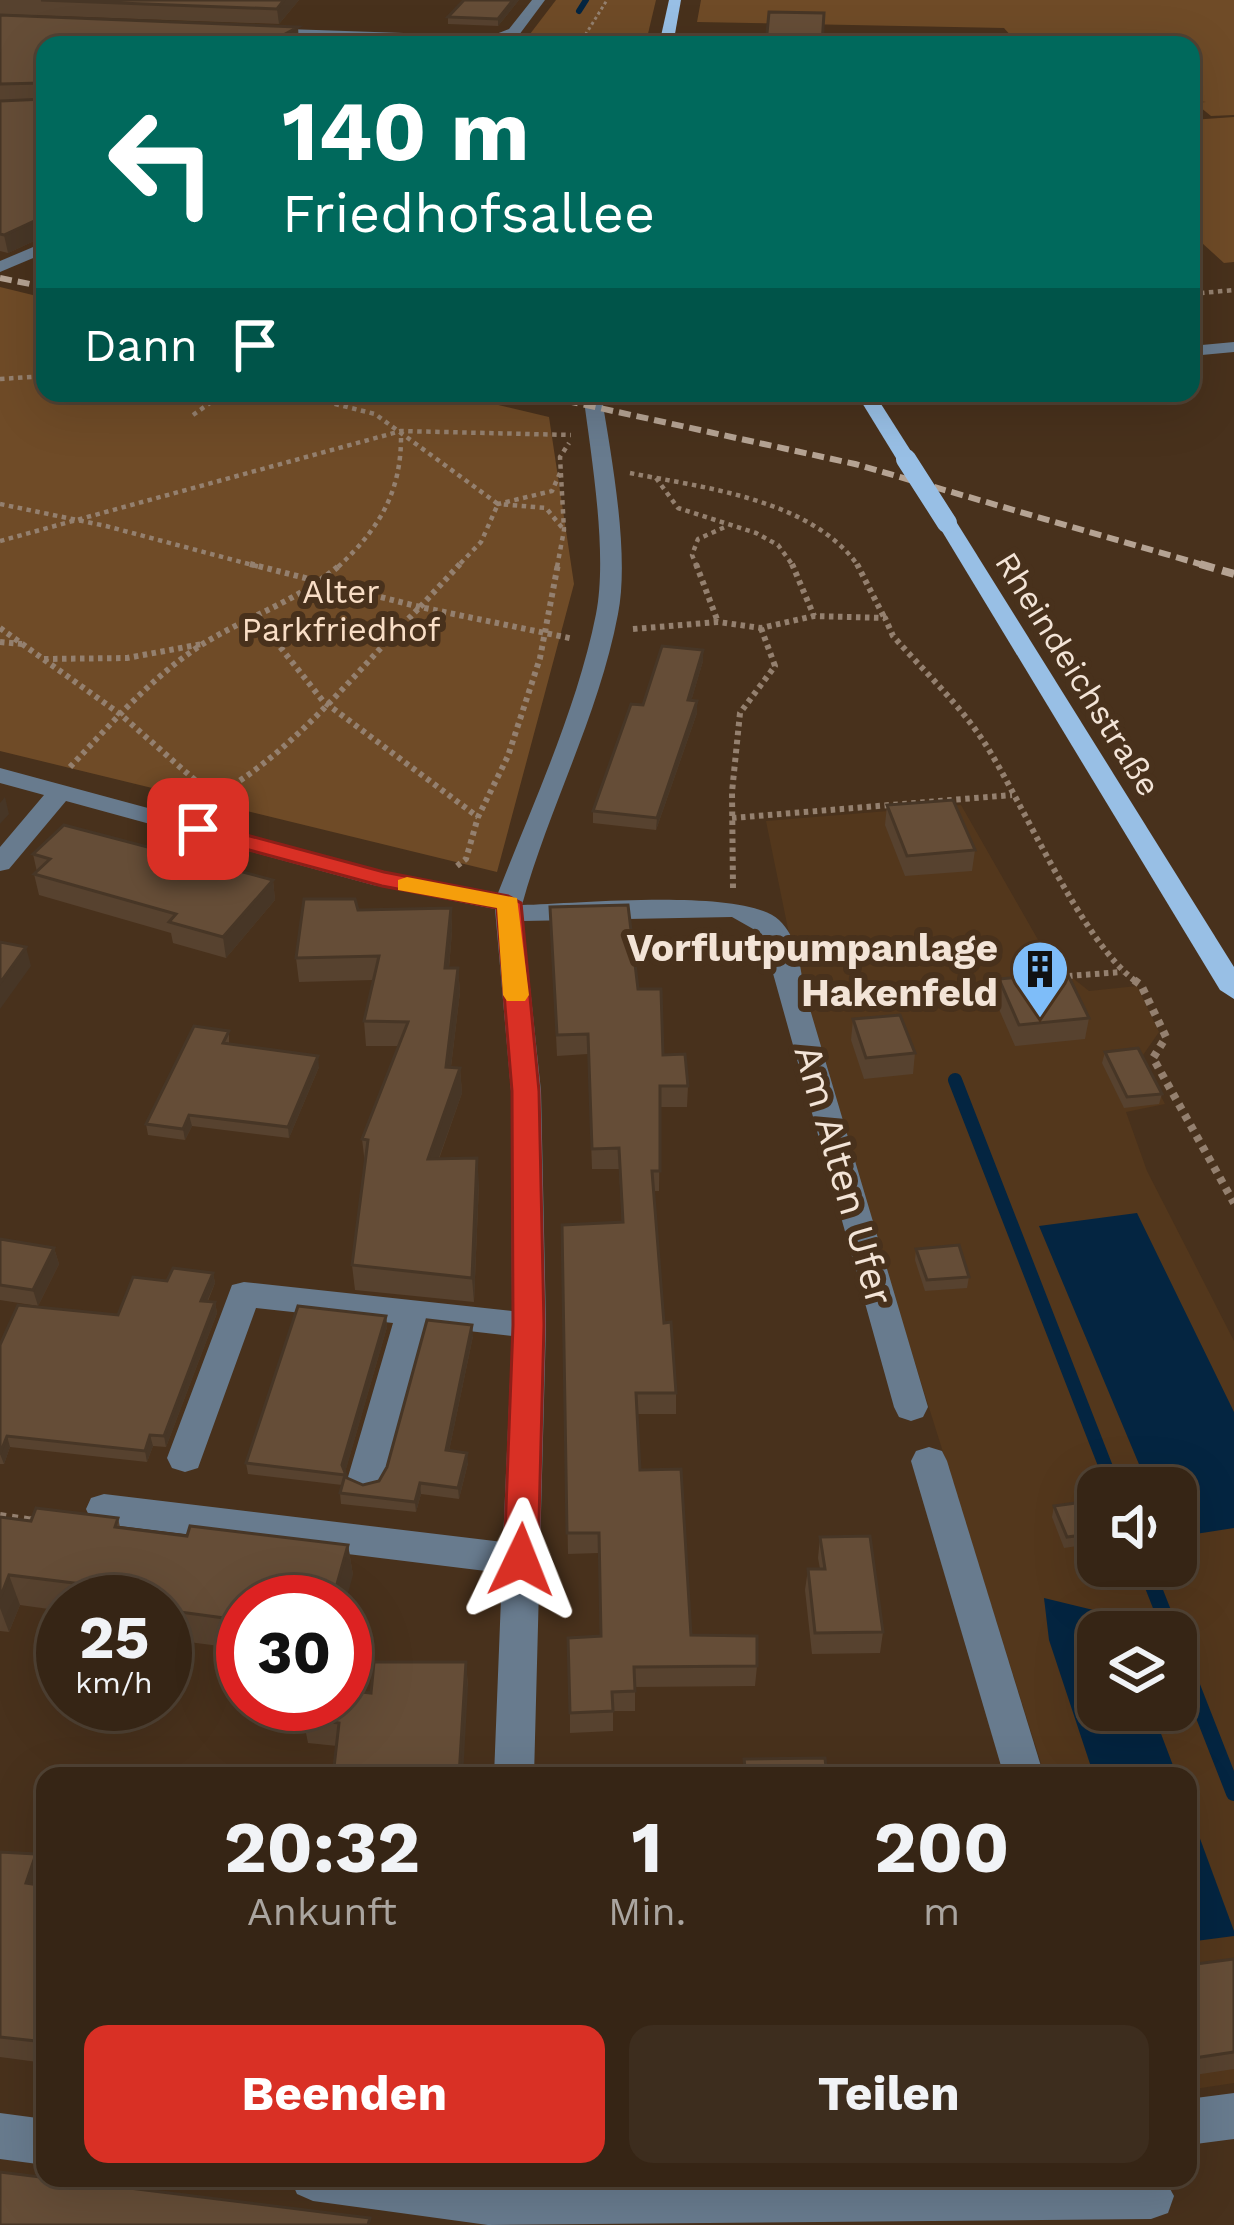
<!DOCTYPE html>
<html lang="de">
<head>
<meta charset="utf-8">
<style>
  :root { --surface:#362515; --page:#3d2d1e; --text:#f1f3f6; --muted:#aaa5a0; --line:#504234; --accent:#d93025 }
  body { margin:0; font-family:"Work Sans",sans-serif; background:var(--page); color:var(--text); height:100vh; display:flex; flex-direction:column; font-size:45px; white-space:nowrap }
  * { box-sizing:border-box; margin:0 }
  p { font-size:39px; color:var(--muted) }
  .icon { flex:none; width:66px; height:66px; fill:none; stroke:currentColor; stroke-width:2; stroke-linecap:round; stroke-linejoin:round }
  .map { position:relative; flex:1; overflow:hidden }
  .sheet { position:absolute; left:36px; top:1767px; width:1161px; height:420px; display:flex; flex-direction:column; background:var(--surface); border-radius:24px; box-shadow:0 12px 48px #0002,0 0 0 3px var(--line) }
  .sheet>* { flex:none }
  .banner { position:absolute; left:36px; top:36px; width:1164px; height:366px; border-radius:24px; box-shadow:0 12px 48px #0002,0 0 0 3px var(--line); background:#00695c; color:#fff; overflow:hidden }
  .fabs { position:absolute; left:1077px; top:1467px; display:grid; gap:24px }
  .fabs a { display:grid; place-items:center; width:120px; height:120px; border-radius:24px; background:var(--surface); box-shadow:0 12px 48px #0002,0 0 0 3px var(--line); font-size:60px }
  .speed { position:absolute; left:36px; top:1575px; display:flex; gap:24px; font-size:60px; font-weight:700; text-align:center }
  .speed>* { display:grid; place-content:center; width:156px; height:156px; border-radius:50%; background:var(--surface); box-shadow:0 12px 48px #0002,0 0 0 3px var(--line); line-height:1 }
  .speed small { font-size:30px; font-weight:400 }
  .speed .limit { border:18px solid #d22; background:#fff; color:#111 }
  .pin { position:absolute; display:grid; place-items:center; width:102px; height:102px; color:#fff; margin:-51px; border-radius:24px; box-shadow:0 6px 18px #0006 }
  .me { position:absolute; width:132px; margin:-66px; rotate:2deg; stroke-linejoin:round; filter:drop-shadow(0 0 9px #0008) }
  .turn { display:flex; align-items:center; gap:42px; height:252px; padding:0 48px; font-size:54px }
  .turn .icon { width:156px; height:156px; stroke-width:2.5 }
  .turn b { display:block; font-size:84px; line-height:102px }
  .then { display:flex; align-items:center; height:114px; padding:0 48px; background:#0003; gap:24px; font-size:45px }
  .eta { display:flex; justify-content:space-evenly; align-items:center; height:204px; text-align:center }
  .eta b { font-size:72px; font-weight:700; line-height:84px }
  .cta { display:flex; gap:24px; margin-top:auto; padding:24px 48px }
  .cta a { flex:1; height:138px; border-radius:24px; background:var(--accent); color:#fff; font-size:48px; font-weight:700; line-height:138px; text-align:center }
  .cta a+a { background:var(--page); color:var(--text) }
  .map>svg:first-child { display:block }
  .built { fill:#53371c; fill-rule:evenodd }
  .green { fill:#6f4b27 }
  .water { fill:#042541 }
  .lines { fill:none; stroke-linecap:round; stroke-linejoin:round }
  .stream-far2 { stroke:#042541; stroke-width:6 }
  .stream-far1 { stroke:#042541; stroke-width:14 }
  .stream { stroke:#042541; stroke-width:16 }
  .path-far4 { stroke:#94806f; stroke-width:3; stroke-dasharray:3 3; stroke-linecap:butt }
  .path-far3 { stroke:#94806f; stroke-width:4.5; stroke-dasharray:4.5 4.5; stroke-linecap:butt }
  .path-far2 { stroke:#94806f; stroke-width:6; stroke-dasharray:4.5 4.5; stroke-linecap:butt }
  .path-far1 { stroke:#94806f; stroke-width:8; stroke-dasharray:6 6; stroke-linecap:butt }
  .path { stroke:#94806f; stroke-width:10; stroke-dasharray:9 9; stroke-linecap:butt }
  .minor { fill:#687b8e; fill-rule:evenodd }
  .major { fill:#98bfe5; fill-rule:evenodd }
  .rail-far1 { stroke:#b5a393; stroke-width:6; stroke-dasharray:12 6; stroke-linecap:butt }
  .rail { stroke:#b5a393; stroke-width:8; stroke-dasharray:15 8; stroke-linecap:butt }
  .major-bridge { stroke:#98bfe5; stroke-width:20 }
  .wall { fill:#57422f }
  .shaded-wall { fill:#473626 }
  .building { fill:#654d37; stroke:#473626; stroke-width:3 }
  .route { fill:#d93025; stroke:#8d1f18; stroke-width:3 }
  .slow { fill:#f59e0b }
  .labels { text-anchor:middle; dominant-baseline:central; stroke-width:12; stroke-linejoin:round; paint-order:stroke }
  .far-park-label { font-size:33px; fill:#f9dec6; stroke:#48311c }
  .far-street-label { font-size:33px; fill:#f3e4d7; stroke:#48311c }
  .poi-label { font-size:39px; font-weight:bold; fill:#f3e4d7; stroke:#48311c; text-anchor:end }
  .street-label { font-size:39px; fill:#f3e4d7; stroke:#48311c }
</style>
</head>
<body>
<div class="map">
<svg width="1234" height="2225" viewBox="0 0 1234 2225">
  <rect width="100%" height="100%" fill="#48311c"/>
  <path class="built" d="M961,805L1049,959L1089,991L1137,986L1159,1032L1141,1058L1165,1104L1126,1112L1147,1171L1234,1341V2083L1188,2090V1776H1045L806,1017L766,821ZM1098,1488H1176V1566H1098ZM1098,1632H1176V1710H1098Z"/>
  <g class="green">
    <path d="M556,0H656L646,42L527,38Z"/>
    <path d="M701,0H1234V115L1211,116L1195,103L1206,102L1191,100V45H1019L1004,28L697,22Z"/>
    <path d="M1234,117V262L1224,263L1191,233V120Z"/>
    <path d="M0,287L45,298V393H447L549,417L574,584L497,872L0,751Z"/>
  </g>
  <g class="water">
    <path d="M1137,1213L1234,1412V1528L1176,1537V1488H1149L1039,1226Z"/>
    <path d="M1044,1598L1118,1616L1124,1632H1098V1710H1152L1177,1776H1094L1049,1640Z"/>
    <path d="M1188,1806L1234,1931V1936L1188,1942Z"/>
  </g>
  <g class="lines">
    <path class="stream-far2" d="M579,11L586,0"/>
    <path class="stream-far1" d="M955,1080L1114,1488"/>
    <g class="stream">
      <path d="M1145,1566L1171,1632"/>
      <path d="M1176,1645L1234,1793"/>
    </g>
    <path class="path-far4" d="M579,45L607,0"/>
    <g class="path-far3">
      <path d="M1191,294L1234,290"/>
      <path d="M0,379L45,376"/>
      <path d="M291,393L375,414L498,504L481,542L457,567"/>
      <path d="M193,415L224,393"/>
      <path d="M560,473L552,491L498,504L546,508L564,530"/>
      <path d="M630,473C705,488 812,499 859,567"/>
      <path d="M656,478L678,508L756,533L778,545L794,567"/>
      <path d="M0,504L106,526L260,567"/>
      <path d="M0,541L401,431L571,435"/>
      <path d="M338,567C380,528 402,491 401,433"/>
      <path d="M557,567L564,530L560,457L569,443"/>
      <path d="M697,567L692,555L698,539L725,527"/>
    </g>
    <g class="path-far2">
      <path d="M250,564L420,607"/>
      <path d="M460,564L420,607L574,639"/>
      <path d="M696,564L718,622"/>
      <path d="M792,564L814,616"/>
      <path d="M857,564L884,617"/>
      <path d="M258,619L323,701L478,817"/>
      <path d="M0,628L120,714L205,789L200,802"/>
      <path d="M633,629L718,622L761,628L814,616L885,618L893,636C923,670 959,704 984,742C1024,804 1082,944 1138,983"/>
      <path d="M0,642L22,644"/>
      <path d="M44,659L127,658L202,644"/>
      <path d="M70,767C112,723 153,675 206,642C251,615 300,600 341,564"/>
      <path d="M201,803C287,762 353,674 420,607"/>
      <path d="M732,818L1012,795"/>
      <path d="M457,866L466,859L478,817L508,756L540,658L558,564"/>
      <path d="M733,888L732,792L740,713L775,666L761,628"/>
      <path d="M1068,976L1122,972"/>
    </g>
    <g class="path-far1">
      <path d="M1134,980L1141,985L1166,1037L1153,1058L1234,1203"/>
      <path d="M0,1516L40,1522"/>
    </g>
    <path class="path" d="M30,1521L40,1522"/>
    <g class="minor">
      <path d="M532,0H545L519,35L511,38L551,45L258,36L251,32L258,28L491,36L509,29Z"/>
      <path d="M45,242V253L0,272V261Z"/>
      <path d="M1234,342V352L1191,356V346Z"/>
      <path d="M583,393H601C611,454 630,554 618,614C599,715 549,807 522,905C575,904 744,887 779,920C798,938 800,965 804,989L928,1407L923,1417L911,1421L899,1417L894,1407L762,934L732,917L523,921L541,1091L546,1325L534,1776H494L502,1573L104,1524L91,1520L86,1509L91,1498L104,1494L503,1542L512,1336L425,1326L384,1477L379,1487L366,1491L353,1487L348,1477L393,1323L256,1308L198,1468L185,1472L172,1468L167,1458L232,1285L244,1282L512,1311L511,1091L495,909L373,885L66,801L9,869L0,871V847L44,795L0,783V768L385,872L498,893C533,803 577,709 596,614C608,553 591,455 583,393Z"/>
      <path d="M929,1447L942,1451L947,1461L1044,1776H1004L911,1461L916,1451Z"/>
      <path d="M1234,2093V2139L1188,2145V2099Z"/>
      <path d="M0,2113L45,2119V2165L0,2159Z"/>
      <path d="M290,2178H1164L1174,2196L1168,2213L1151,2219L488,2225L313,2201L297,2194Z"/>
    </g>
    <g class="major">
      <path d="M669,0H681L673,45H659Z"/>
      <path d="M856,393H874L916,459L913,463H899Z"/>
      <path d="M947,517L957,523L1234,967V999L1220,990L937,523Z"/>
    </g>
    <g class="rail-far1">
      <path d="M0,278L45,287"/>
      <path d="M531,393L855,464L1210,567"/>
    </g>
    <path class="rail" d="M1200,564L1234,574"/>
    <path class="major-bridge" d="M906,459L947,523"/>
  </g>
  <g class="wall">
    <path d="M0,0H299L279,24L0,14Z"/>
    <path d="M519,0L498,26L448,24V17Z"/>
    <path d="M0,15L299,42L45,45V236L8,253L0,251Z"/>
    <path d="M703,661L691,701H697V713L656,830L593,823V811L643,705Z"/>
    <path d="M887,805L975,850L972,871L905,876L885,825Z"/>
    <path d="M33,854L273,880L275,900L226,958L173,943L171,933L39,895L34,874L37,872Z"/>
    <path d="M550,907L638,989L663,1055L688,1086L687,1107H660L659,1191H654L664,1323L676,1393V1414H637L640,1470L691,1635L757,1666L755,1686L635,1687V1711H613V1731L570,1733V1713L600,1636L599,1553L568,1554L562,1225L622,1222L619,1169H592L588,1054L557,1056Z"/>
    <path d="M451,908L452,931L449,968H458L460,992L451,1067L460,1068L462,1093L439,1159L479,1183L474,1302L355,1290L352,1265L365,1164L362,1139L399,1046H366L364,1021L373,980L299,982L296,958L358,910Z"/>
    <path d="M999,979L1089,1018L1085,1039L1015,1046L995,1000Z"/>
    <path d="M853,1019L915,1053L913,1074L864,1079L851,1040Z"/>
    <path d="M229,1031V1044L319,1067L289,1138L192,1126L185,1140L148,1135L146,1124Z"/>
    <path d="M1105,1052L1162,1094L1159,1104L1124,1108L1102,1063Z"/>
    <path d="M0,1239L54,1248L59,1264L38,1306L0,1300Z"/>
    <path d="M916,1249L969,1277L967,1288L925,1291L915,1260Z"/>
    <path d="M213,1273L215,1283L208,1301L215,1302L217,1313L166,1447L153,1446L147,1462L10,1447L4,1464H0V1345L118,1315L167,1281Z"/>
    <path d="M386,1316L387,1327L345,1472L347,1478L363,1485L379,1481L473,1336L449,1451L468,1463L459,1499L421,1494L416,1512L341,1504L340,1493L342,1485L248,1474L246,1463Z"/>
    <path d="M1098,1500V1543L1064,1548L1052,1517L1054,1506Z"/>
    <path d="M0,1517L31,1521L118,1518L120,1527L187,1536L348,1545L353,1575L243,1602V1649L165,1639V1602H63V1611L20,1605L9,1632L0,1631Z"/>
    <path d="M820,1537L883,1632L880,1653L812,1654L805,1590L808,1569H820L818,1558Z"/>
    <path d="M466,1662L468,1687L337,1746L308,1743L303,1718L371,1693Z"/>
    <path d="M0,1852L45,1878L42,1885L45,1886V2063L0,2057Z"/>
    <path d="M1234,1959V2069L1188,2076V1965Z"/>
  </g>
  <g class="shaded-wall">
    <path d="M284,0H299L279,24L277,9Z"/>
    <path d="M513,0H519L498,26V19Z"/>
    <path d="M298,27L299,42L295,45H265Z"/>
    <path d="M45,216V236L8,253L4,235Z"/>
    <path d="M703,650V661L688,712V700Z"/>
    <path d="M697,701V713L656,830L657,818Z"/>
    <path d="M5,797L9,814L0,824V803Z"/>
    <path d="M273,880L275,900L226,958L223,937Z"/>
    <path d="M451,908L452,931L447,992L445,968Z"/>
    <path d="M26,947L31,966L0,1009V983Z"/>
    <path d="M458,968L460,992L448,1091L446,1067Z"/>
    <path d="M318,1056L319,1067L289,1138L288,1127Z"/>
    <path d="M460,1068L462,1093L430,1183L428,1159Z"/>
    <path d="M189,1115L192,1126L185,1140L183,1129Z"/>
    <path d="M477,1158L479,1183L474,1302L472,1278Z"/>
    <path d="M54,1248L59,1264L38,1306L33,1290Z"/>
    <path d="M213,1273L215,1283L203,1311L201,1301Z"/>
    <path d="M215,1302L217,1313L166,1447L164,1436Z"/>
    <path d="M386,1316L387,1327L344,1476L342,1465Z"/>
    <path d="M472,1325L473,1336L447,1461L446,1450Z"/>
    <path d="M150,1435L153,1446L147,1462L145,1451Z"/>
    <path d="M7,1436L10,1447L4,1464L0,1454Z"/>
    <path d="M467,1453L468,1463L459,1499L458,1488Z"/>
    <path d="M420,1483L421,1494L416,1512L415,1502Z"/>
    <path d="M348,1545L353,1575L345,1604L332,1602Z"/>
    <path d="M9,1575L20,1605L9,1632L0,1608V1598Z"/>
    <path d="M466,1662L468,1687L463,1776H459Z"/>
    <path d="M36,1854L45,1878L36,1906L26,1883Z"/>
  </g>
  <g class="building">
    <path d="M41,0H284L277,9Z"/>
    <path d="M464,0H513L498,19L448,17Z"/>
    <path d="M769,12L824,13L822,45L766,44Z"/>
    <path d="M0,15L298,27L265,45H45V97L42,83L0,84Z"/>
    <path d="M45,99V216L4,235L0,234V101Z"/>
    <path d="M662,646L703,650L688,700L697,701L657,818L593,811L631,704L643,705Z"/>
    <path d="M953,800L975,850L907,856L887,805Z"/>
    <path d="M64,825L273,880L223,937L169,922L176,914L34,874L50,859L33,854Z"/>
    <path d="M304,899H355L358,910L451,908L445,968H458L446,1067L460,1068L428,1159L477,1158L472,1278L352,1265L368,1140L362,1139L408,1022L364,1021L379,956L296,958Z"/>
    <path d="M628,905L638,989H661L663,1055L685,1054L688,1086H660V1171H652L664,1323L671,1322L676,1393H636L640,1470L681,1469L691,1635L757,1636V1666L634,1667L635,1691L612,1692L613,1711L570,1713L568,1638L601,1636L599,1533H567L562,1225L623,1222L619,1148L592,1149L588,1034L557,1035L550,907Z"/>
    <path d="M0,942L26,947L0,983Z"/>
    <path d="M1067,973L1089,1018L1019,1025L999,979Z"/>
    <path d="M900,1015L915,1053L866,1058L853,1019Z"/>
    <path d="M194,1026L229,1031L223,1043L318,1056L288,1127L189,1115L183,1129L146,1124Z"/>
    <path d="M1138,1048L1162,1094L1127,1097L1105,1052Z"/>
    <path d="M0,1239L54,1248L33,1290L0,1285Z"/>
    <path d="M959,1245L969,1277L927,1280L916,1249Z"/>
    <path d="M173,1268L213,1273L201,1301L215,1302L164,1436L150,1435L145,1451L7,1436L0,1454V1345L18,1305L118,1315L133,1277L167,1281Z"/>
    <path d="M298,1306L386,1316L342,1465L347,1478L363,1485L379,1481L387,1467L427,1320L472,1325L446,1450L467,1453L458,1488L420,1483L415,1502L340,1493L345,1475L246,1463Z"/>
    <path d="M1098,1500V1533L1067,1537L1054,1506Z"/>
    <path d="M36,1508L118,1518L115,1527L187,1536L190,1526L348,1545L332,1602H243L239,1620L165,1610V1602L85,1600L90,1585L9,1575L0,1598V1517L31,1521Z"/>
    <path d="M870,1536L883,1632L815,1633L808,1569H825L820,1537Z"/>
    <path d="M374,1662H466L459,1776H333L339,1723L303,1718L306,1704H345V1690L371,1693Z"/>
    <path d="M825,1758L827,1776H746L744,1759Z"/>
    <path d="M0,1852L36,1854L26,1883L45,1886V1926L41,1939L45,1940V2042L0,2037Z"/>
    <path d="M1234,1959V2052L1194,2058L1188,2039V1965Z"/>
    <path d="M0,2172L370,2218L368,2225H0Z"/>
  </g>
  <path class="route" d="M198,822L384,872L508,896L521,903L539,1091L544,1325L538,1560L533,1570L521,1574L509,1570L504,1560L513,1325L512,1091L497,908L382,886L190,834V824Z"/>
  <path class="slow" d="M407,877L517,898L529,995L525,1001H507L503,995L497,908L398,890V880Z"/>
  <defs>
    <symbol id="building-pin" viewBox="-11 -11 22 30"><path d="M0 17L-7.5 6A9.5 9.5 0 1 1 7.5 6Z" fill="#7ebdf9" stroke="#48311c"/><path d="M-4-6H4V6H1V3H-1V6H-4ZM-2.5-4.3h1.7v1.8h-1.7ZM.8-4.3h1.7v1.8H.8ZM-2.5-1h1.7V.8h-1.7ZM.8-1h1.7V.8H.8Z" fill="#111"/></symbol>
  </defs>
  <g fill-rule="evenodd">
    <use href="#building-pin" x="1007" y="936" width="66" height="90"/>
  </g>
  <g class="labels">
    <g class="far-park-label">
      <text x="341" y="591">Alter<tspan x="341" dy="38">Parkfriedhof</tspan></text>
    </g>
    <g class="far-street-label">
      <text transform="translate(1078 674) rotate(58)">Rheindeichstraße</text>
    </g>
    <g class="poi-label">
      <text x="998" y="947">Vorflutpumpanlage<tspan x="998" dy="45">Hakenfeld</tspan></text>
    </g>
    <g class="street-label">
      <text transform="translate(844 1175) rotate(74)">Am Alten Ufer</text>
    </g>
  </g>
</svg>
<div class="fabs">
<a><svg class="icon" aria-label="sound" viewBox="0 0 24 24"><path d="M4 9h4l5-4v14l-5-4H4zM17 9q2 3 0 6"/></svg></a>
<a><svg class="icon" aria-label="layers" viewBox="0 0 24 24"><path d="M12 4l9 5-9 5-9-5zM3 14l9 5 9-5"/></svg></a>
</div>
<div class="speed"><div>25<small>km/h</small></div><div class="limit">30</div></div>
<div class="pin" style="left:198px;top:829px;background:#d93025"><svg class="icon" aria-label="arrive" viewBox="0 0 24 24"><path d="M6 21V4h12l-3 4 3 4H6"/></svg></div>
<svg class="me" style="left:521px;top:1560px" viewBox="-20 -20 40 40"><path d="M0-17L14 15 0 8-14 15z" fill="#d93025" stroke="#fff" stroke-width="4"/></svg>
<div class="banner">
<div class="turn"><svg class="icon" aria-label="left" viewBox="0 0 24 24"><path d="M17 20v-9H6M10 6l-5 5 5 5"/></svg><div><b>140 m</b>Friedhofsallee</div></div>
<div class="then">Dann<svg class="icon" aria-label="arrive" viewBox="0 0 24 24"><path d="M6 21V4h12l-3 4 3 4H6"/></svg></div>
</div>
<section class="sheet">
<div class="eta">
<div><b>20:32</b><p>Ankunft</p></div>
<div><b>1</b><p>Min.</p></div>
<div><b>200</b><p>m</p></div>
</div>
<div class="cta"><a>Beenden</a><a>Teilen</a></div>
</section>
</div>
</body>
</html>
